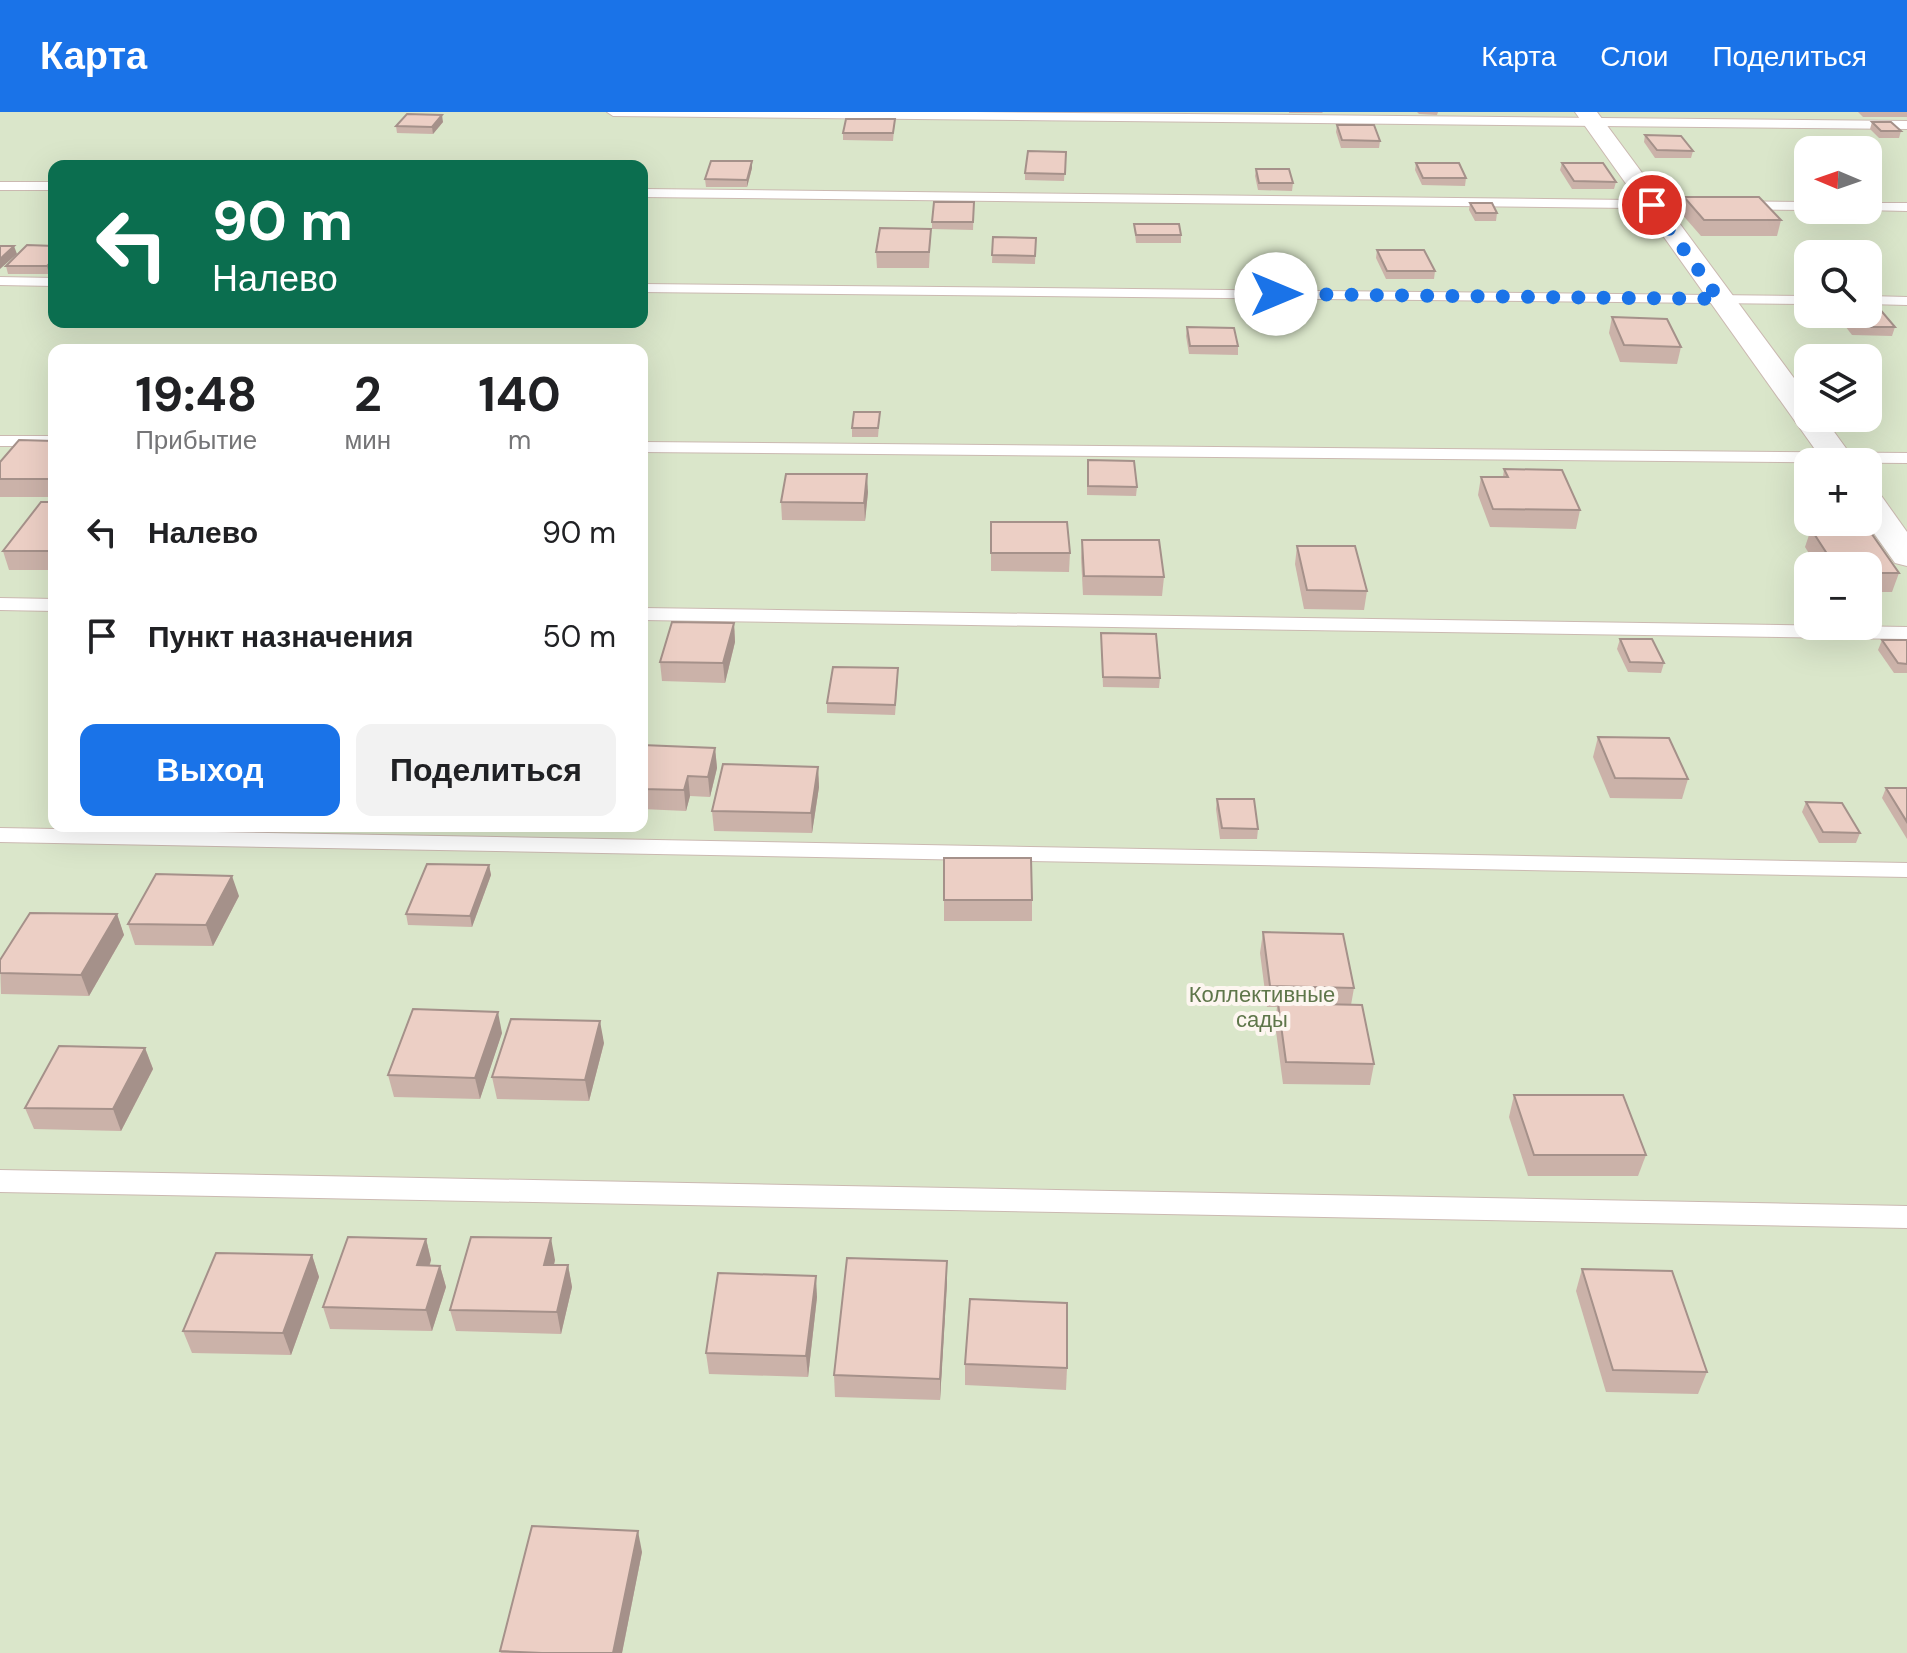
<!DOCTYPE html>
<html lang="ru">
<head>
<meta charset="utf-8">
<style>
  :root { --surface:#fff; --page:#f2f2f2; --text:#202124; --muted:#757577; --accent:#1a73e8 }
  body { margin:0; font-family:"DM Sans",sans-serif; background:var(--page); color:var(--text); height:100vh; display:flex; flex-direction:column; font-size:30px; white-space:nowrap }
  * { box-sizing:border-box; margin:0 }
  p { font-size:26px; color:var(--muted) }
  .icon { flex:none; width:44px; height:44px; fill:none; stroke:currentColor; stroke-width:2; stroke-linecap:round; stroke-linejoin:round }
  .map { position:relative; flex:1; overflow:hidden }
  .details { position:absolute; left:48px; top:232px; width:600px; height:488px; display:flex; flex-direction:column; background:var(--surface); border-radius:16px; box-shadow:0 8px 32px #0002 }
  .details>* { flex:none }
  .guide { position:absolute; left:48px; top:48px; width:600px; height:168px; border-radius:16px; box-shadow:0 8px 32px #0002; background:#0b6e4f; color:#fff; overflow:hidden }
  .needle { width:52px; rotate:272deg }
  .controls { position:absolute; left:1794px; top:24px; display:grid; gap:16px }
  .controls a { display:grid; place-items:center; width:88px; height:88px; border-radius:16px; background:var(--surface); box-shadow:0 8px 32px #0002; font-size:40px }
  .pin { position:absolute; display:grid; place-items:center; width:68px; height:68px; color:#fff; margin:-34px; border:4px solid #fff; border-radius:50%; box-shadow:0 2px 8px #0007 }
  .me { position:absolute; width:88px; margin:-44px; rotate:90deg; stroke-linejoin:round; filter:drop-shadow(0 0 6px #0008) }
  .turn { display:flex; align-items:center; gap:28px; height:168px; padding:0 32px; font-size:36px }
  .turn .icon { width:104px; height:104px; stroke-width:2.5 }
  .turn b { display:block; font-size:56px; line-height:68px }
  .eta { display:flex; justify-content:space-evenly; align-items:center; height:136px; text-align:center }
  .eta b { font-size:48px; font-weight:700; line-height:56px }
  .cta { display:flex; gap:16px; margin-top:auto; padding:16px 32px }
  .cta a { flex:1; height:92px; border-radius:16px; background:var(--accent); color:#fff; font-size:32px; font-weight:700; line-height:92px; text-align:center }
  .cta a+a { background:var(--page); color:var(--text) }
  ul { padding:0; list-style:none }
  li { display:flex; align-items:center; gap:24px; height:104px; padding:0 32px }
  li div { flex:1 }
  li b { display:block; font-size:30px }
  li em { font-style:normal }
  header { display:flex; align-items:center; gap:48px; box-sizing:border-box; height:112px; padding:0 40px; background:var(--accent); color:#fff }
  header strong { font-size:38px }
  nav { display:flex; gap:44px; margin-inline-start:auto; font-size:28px }
  .map>svg:first-child { display:block }
  .green { fill:#dae6ca; fill-rule:evenodd }
  .lines { fill:none; stroke-linecap:round; stroke-linejoin:round }
  .service-casing { stroke:#cbb9b1; stroke-width:2 }
  .minor-casing { stroke:#cbb9b1; stroke-width:2 }
  .service { fill:#fff; fill-rule:evenodd }
  .minor { fill:#fff; fill-rule:evenodd }
  .wall { fill:#cbb2a9 }
  .shaded-wall { fill:#a5918a }
  .building { fill:#eccfc5; stroke:#a5918a; stroke-width:2 }
  .route { stroke:#1a73e8; stroke-width:14; stroke-dasharray:0 25.2 }
  .labels { text-anchor:middle; dominant-baseline:central; stroke-width:8; stroke-linejoin:round; paint-order:stroke }
  .park-label { font-size:22px; fill:#5e764a; stroke:#fdf6f0 }
</style>
</head>
<body>
<header>
<strong>Карта</strong>
<nav><a>Карта</a><a>Слои</a><a>Поделиться</a></nav>
</header>
<div class="map">
<svg width="1907" height="1541" viewBox="0 0 1907 1541">
  <rect width="100%" height="100%" fill="#faf2ea"/>
  <path class="green" d="M0,0H1907V1541H0ZM1808,38H1868V98H1808ZM54,54H642V210H54ZM1808,142H1868V202H1808ZM54,238H642V714H54ZM1808,246H1868V306H1808ZM1808,350H1868V410H1808ZM1808,454H1868V514H1808Z"/>
  <g class="lines">
    <defs>
      <g id="service">
        <path d="M607,0H974L1907,9V17L613,4Z"/>
        <rect x="0" y="70" width="54" height="8"/>
        <path d="M642,77L1808,90V98L642,85Z"/>
        <path d="M1868,91H1907V99L1864,98H1868Z"/>
        <path d="M0,165L54,166V174L0,173Z"/>
        <path d="M642,172L1808,184V192L642,180Z"/>
        <path d="M1868,184L1907,185V193L1868,192Z"/>
        <rect x="0" y="324" width="54" height="10"/>
        <path d="M642,330L1907,341V351L642,340Z"/>
        <path d="M0,486L54,487V499L0,498Z"/>
        <path d="M642,496L1907,515V527L642,508Z"/>
        <path d="M0,716L1907,751V765L0,730Z"/>
        <path d="M0,1058L1907,1094V1116L0,1080Z"/>
      </g>
      <g id="minor">
        <path d="M1575,0H1597L1808,285V306H1824L1856,350H1824Z"/>
        <path d="M1868,379L1880,382L1907,420V454L1895,451L1866,410Z"/>
      </g>
    </defs>
    <use href="#service" class="service-casing"/>
    <use href="#minor" class="minor-casing"/>
    <use href="#service" class="service"/>
    <use href="#minor" class="minor"/>
  </g>
  <g class="wall">
    <path d="M1289,0H1323L1322,1H1289Z"/>
    <path d="M1417,0H1438L1437,3L1419,2Z"/>
    <path d="M1858,0H1907V5H1863Z"/>
    <path d="M895,7L893,29L843,28V21Z"/>
    <path d="M443,10L433,22L397,21L396,14Z"/>
    <path d="M1872,10L1901,19L1899,26H1879L1870,17Z"/>
    <path d="M1337,13L1380,29L1379,36H1341L1336,20Z"/>
    <path d="M1645,23L1693,39L1691,46H1655L1644,30Z"/>
    <path d="M1066,40L1064,69L1025,68V61Z"/>
    <path d="M1416,51L1466,66L1465,74L1422,73L1415,58Z"/>
    <path d="M1562,51L1616,70L1614,77H1572L1560,58Z"/>
    <path d="M752,56L747,75H706L705,67Z"/>
    <path d="M1256,57L1293,71L1292,79L1258,78L1255,64Z"/>
    <path d="M1684,85L1781,108L1777,124H1701L1680,100Z"/>
    <path d="M974,90L973,118L932,117V110Z"/>
    <path d="M1470,91L1497,101L1496,109H1475L1469,98Z"/>
    <path d="M1134,112L1181,123V131H1136Z"/>
    <path d="M931,117L929,156H877L876,140Z"/>
    <path d="M993,125L1036,126L1035,152L992,151Z"/>
    <path d="M54,134L49,162H8L6,154Z"/>
    <path d="M1377,138L1435,159L1434,167H1386L1376,146Z"/>
    <path d="M1836,202H1868L1895,215L1892,224L1852,223Z"/>
    <path d="M1612,205L1681,235L1677,252L1620,250L1609,221Z"/>
    <path d="M1187,215L1238,234V243L1189,242L1186,224Z"/>
    <path d="M880,300L878,325H852V316Z"/>
    <path d="M54,329V385H0V350Z"/>
    <path d="M1087,357L1137,375L1136,384L1087,383Z"/>
    <path d="M1504,357L1580,398L1576,417L1490,415L1478,383L1481,365H1503Z"/>
    <path d="M868,380L865,409L782,408L781,390Z"/>
    <path d="M54,390V458H9L3,439Z"/>
    <path d="M991,410L1070,441L1069,460L991,459Z"/>
    <path d="M1811,417L1899,461L1892,480H1868V454H1817L1805,435Z"/>
    <path d="M1082,428L1164,465L1162,484L1083,483L1081,446Z"/>
    <path d="M1297,434L1367,479L1364,498L1304,497L1295,452Z"/>
    <path d="M734,511L735,530L725,571L662,569L660,550Z"/>
    <path d="M1101,521L1160,566L1159,576L1103,575Z"/>
    <path d="M1620,527L1664,551L1661,561L1628,560L1617,537Z"/>
    <path d="M1882,528H1907V561H1894L1878,538Z"/>
    <path d="M898,566L895,603L827,601V591Z"/>
    <path d="M1598,625L1688,667L1682,687L1610,686L1593,645Z"/>
    <path d="M642,633L715,636L717,656L710,685L690,684L686,699L642,697Z"/>
    <path d="M818,655L819,675L812,721L714,719L712,699Z"/>
    <path d="M1886,676H1907V727L1882,686Z"/>
    <path d="M1217,687L1258,717L1257,727H1220L1216,697Z"/>
    <path d="M1806,690L1860,721L1856,731H1819L1802,700Z"/>
    <path d="M944,746L1032,788V809H944Z"/>
    <path d="M489,753L491,763L472,815L408,813L406,802Z"/>
    <path d="M239,784L213,834L135,833L128,812Z"/>
    <path d="M117,802L124,823L89,884L1,882L0,848Z"/>
    <path d="M1263,820L1354,876L1351,893L1374,952L1370,973L1283,972L1275,912L1277,895H1267L1260,841Z"/>
    <path d="M502,921L480,987L394,985L388,963Z"/>
    <path d="M604,931L589,989L497,987L492,965Z"/>
    <path d="M145,936L153,957L121,1019L34,1017L25,996Z"/>
    <path d="M1514,983L1646,1043L1638,1064H1528L1509,1005Z"/>
    <path d="M426,1127L431,1148L430,1153L440,1154L446,1175L432,1219L330,1217L323,1195Z"/>
    <path d="M312,1143L319,1165L291,1243L192,1241L183,1219Z"/>
    <path d="M555,1148L554,1153H568L572,1175L561,1222L456,1219L450,1198Z"/>
    <path d="M1582,1157L1707,1260L1698,1282L1606,1280L1576,1179Z"/>
    <path d="M947,1171L940,1288L835,1285L834,1263Z"/>
    <path d="M817,1185L808,1265L709,1262L706,1241Z"/>
    <path d="M965,1252L1067,1256L1066,1278L965,1273Z"/>
    <path d="M642,1440L622,1541H501L500,1539Z"/>
  </g>
  <g class="shaded-wall">
    <path d="M442,3L443,10L433,22L432,15Z"/>
    <path d="M752,49V56L747,75V68Z"/>
    <path d="M14,134L17,142L0,157V147Z"/>
    <path d="M54,147V157L49,162L47,154Z"/>
    <path d="M867,362L868,380L865,409L864,391Z"/>
    <path d="M734,511L735,530L725,571L723,551Z"/>
    <path d="M715,636L717,656L710,685L708,665Z"/>
    <path d="M818,655L819,675L812,721L811,701Z"/>
    <path d="M688,664L690,684L686,699L684,678Z"/>
    <path d="M489,753L491,763L472,815L470,804Z"/>
    <path d="M232,764L239,784L213,834L206,813Z"/>
    <path d="M117,802L124,823L89,884L81,863Z"/>
    <path d="M498,900L502,921L480,987L475,966Z"/>
    <path d="M600,909L604,931L589,989L585,968Z"/>
    <path d="M145,936L153,957L121,1019L113,997Z"/>
    <path d="M551,1126L555,1148L548,1175L544,1153Z"/>
    <path d="M426,1127L431,1148L423,1174L417,1153Z"/>
    <path d="M312,1143L319,1165L291,1243L283,1221Z"/>
    <path d="M947,1149V1171L940,1288V1267Z"/>
    <path d="M568,1153L572,1175L561,1222L557,1200Z"/>
    <path d="M440,1154L446,1175L432,1219L426,1198Z"/>
    <path d="M816,1164L817,1185L808,1265L806,1244Z"/>
    <path d="M638,1419L642,1440L622,1541H613Z"/>
  </g>
  <g class="building">
    <path d="M407,2L442,3L432,15L396,14Z"/>
    <path d="M846,7H895L893,21H843Z"/>
    <path d="M1872,10H1891L1901,19H1881Z"/>
    <path d="M1337,13H1374L1380,29L1342,28Z"/>
    <path d="M1645,23L1681,24L1693,39L1657,38Z"/>
    <path d="M1028,39L1066,40L1065,62L1025,61Z"/>
    <path d="M711,49H752L747,68L705,67Z"/>
    <path d="M1416,51H1459L1466,66H1423Z"/>
    <path d="M1562,51H1603L1616,70L1574,69Z"/>
    <path d="M1256,57H1289L1293,71H1259Z"/>
    <path d="M1684,85H1759L1781,108H1704Z"/>
    <path d="M934,90H974L973,110H932Z"/>
    <path d="M1470,91H1492L1497,101H1476Z"/>
    <path d="M1134,112H1179L1181,123H1136Z"/>
    <path d="M880,116L931,117L929,140H876Z"/>
    <path d="M993,125L1036,126L1035,144L992,143Z"/>
    <path d="M27,133L54,134V147L47,154H6Z"/>
    <path d="M0,134H14L0,147Z"/>
    <path d="M1377,138H1424L1435,159H1387Z"/>
    <path d="M1868,195H1878L1895,215H1855L1844,202H1868Z"/>
    <path d="M1612,205L1667,207L1681,235L1624,233Z"/>
    <path d="M1187,215L1234,216L1238,234H1190Z"/>
    <path d="M854,300H880L878,316H852Z"/>
    <path d="M19,328L54,329V367H0V350Z"/>
    <path d="M1088,348L1134,349L1137,375L1088,374Z"/>
    <path d="M1504,357L1562,358L1580,398L1493,397L1481,365H1508Z"/>
    <path d="M786,362H867L864,391L781,390Z"/>
    <path d="M41,390H54V439H3Z"/>
    <path d="M991,410H1067L1070,441H991Z"/>
    <path d="M1811,417L1869,418L1899,461H1868V454H1835Z"/>
    <path d="M1082,428H1159L1164,465L1084,464Z"/>
    <path d="M1297,434H1355L1367,479L1307,478Z"/>
    <path d="M672,510L734,511L723,551L660,550Z"/>
    <path d="M1101,521L1156,522L1160,566L1103,565Z"/>
    <path d="M1620,527H1652L1664,551L1630,550Z"/>
    <path d="M1882,528H1907V552L1898,551Z"/>
    <path d="M833,555L898,556L895,593L827,591Z"/>
    <path d="M1598,625L1669,626L1688,667L1615,666Z"/>
    <path d="M642,633L715,636L708,665L688,664L684,678L642,677Z"/>
    <path d="M723,652L818,655L811,701L712,699Z"/>
    <path d="M1886,676H1907V710Z"/>
    <path d="M1217,687H1254L1258,717L1222,716Z"/>
    <path d="M1806,690L1842,691L1860,721L1823,720Z"/>
    <path d="M944,746H1031L1032,788H944Z"/>
    <path d="M427,752L489,753L470,804L406,802Z"/>
    <path d="M156,762L232,764L206,813L128,812Z"/>
    <path d="M30,801L117,802L81,863L0,861V848Z"/>
    <path d="M1263,820L1343,822L1354,876L1270,874Z"/>
    <path d="M1278,891L1362,893L1374,952L1286,950Z"/>
    <path d="M413,897L498,900L475,966L388,963Z"/>
    <path d="M511,907L600,909L585,968L492,965Z"/>
    <path d="M59,934L145,936L113,997L25,996Z"/>
    <path d="M1514,983H1623L1646,1043H1534Z"/>
    <path d="M348,1125L426,1127L417,1153L440,1154L426,1198L323,1195Z"/>
    <path d="M471,1125L551,1126L544,1153H568L557,1200L450,1198Z"/>
    <path d="M216,1141L312,1143L283,1221L183,1219Z"/>
    <path d="M847,1146L947,1149L940,1267L834,1263Z"/>
    <path d="M1582,1157L1672,1159L1707,1260L1613,1258Z"/>
    <path d="M718,1161L816,1164L806,1244L706,1241Z"/>
    <path d="M970,1187L1067,1191V1256L965,1252Z"/>
    <path d="M532,1414L638,1419L613,1541H542L500,1539Z"/>
  </g>
  <g class="lines">
    <path class="route" d="M1276,182L1719,187L1652,93"/>
  </g>
  <g class="labels">
    <g class="park-label">
      <text x="1262" y="882">Коллективные<tspan x="1262" dy="25">сады</tspan></text>
    </g>
  </g>
</svg>
<div class="controls">
<a><svg class="needle" viewBox="-14 -14 28 28"><path d="M0-13l5 13h-10z" fill="#e53935"/><path d="M0 13l5-13h-10z" fill="#757577"/></svg></a>
<a><svg class="icon" aria-label="search" viewBox="0 0 24 24"><circle cx="10" cy="10" r="6"/><path d="M15 15l6 6"/></svg></a>
<a><svg class="icon" aria-label="layers" viewBox="0 0 24 24"><path d="M12 4l9 5-9 5-9-5zM3 14l9 5 9-5"/></svg></a>
<a>+</a>
<a>−</a>
</div>
<div class="pin" style="left:1652px;top:93px;background:#d93025"><svg class="icon" aria-label="arrive" viewBox="0 0 24 24"><path d="M6 21V4h12l-3 4 3 4H6"/></svg></div>
<svg class="me" style="left:1276px;top:182px" viewBox="-20 -20 40 40"><circle r="19" fill="#fff"/><path d="M0-13L10 11 0 6-10 11z" fill="#1a73e8"/></svg>
<div class="guide">
<div class="turn"><svg class="icon" aria-label="left" viewBox="0 0 24 24"><path d="M17 20v-9H6M10 6l-5 5 5 5"/></svg><div><b>90 m</b>Налево</div></div>
</div>
<section class="details">
<div class="eta">
<div><b>19:48</b><p>Прибытие</p></div>
<div><b>2</b><p>мин</p></div>
<div><b>140</b><p>m</p></div>
</div>
<ul>
<li><svg class="icon" aria-label="left" viewBox="0 0 24 24"><path d="M17 20v-9H6M10 6l-5 5 5 5"/></svg><div><b>Налево</b></div><em>90 m</em></li>
<li><svg class="icon" aria-label="arrive" viewBox="0 0 24 24"><path d="M6 21V4h12l-3 4 3 4H6"/></svg><div><b>Пункт назначения</b></div><em>50 m</em></li>
</ul>
<div class="cta"><a>Выход</a><a>Поделиться</a></div>
</section>
</div>
</body>
</html>
